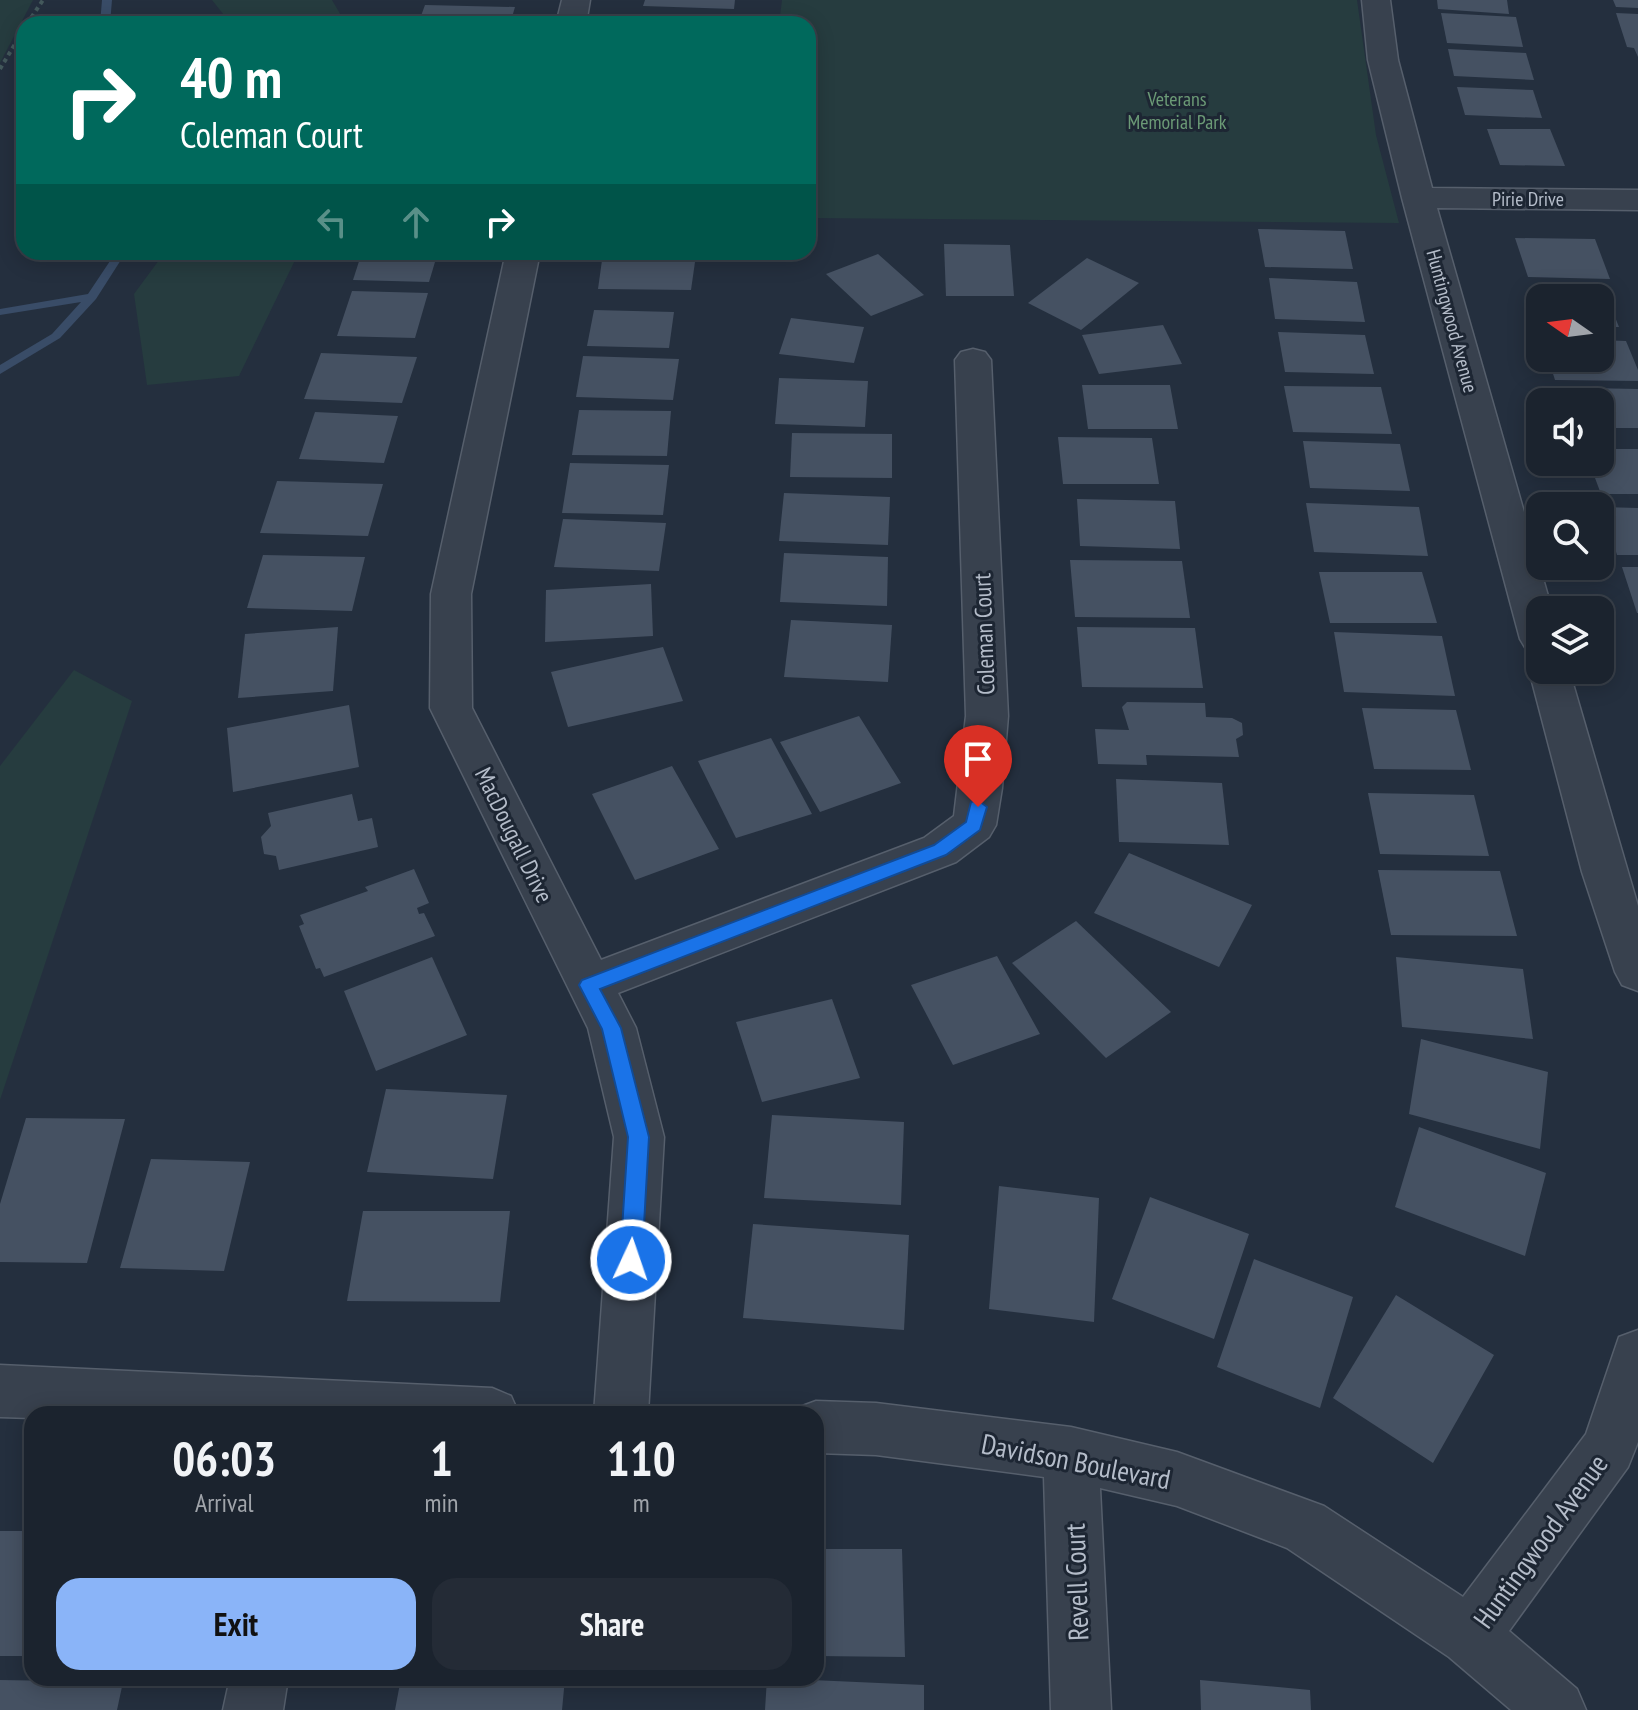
<!DOCTYPE html>
<html lang="en">
<head>
<meta charset="utf-8">
<style>
  :root { --surface:#1b232e; --page:#242b36; --text:#f1f3f6; --muted:#a0a4aa; --line:#39404a; --accent:#8ab4f8 }
  body { margin:0; font-family:"PT Sans Narrow",sans-serif; background:var(--page); color:var(--text); height:100vh; display:flex; flex-direction:column; font-size:30px; white-space:nowrap }
  * { box-sizing:border-box; margin:0 }
  p { font-size:26px; color:var(--muted) }
  .icon { flex:none; width:44px; height:44px; fill:none; stroke:currentColor; stroke-width:2; stroke-linecap:round; stroke-linejoin:round }
  .map { position:relative; flex:1; overflow:hidden }
  .drawer { position:absolute; left:24px; top:1406px; width:800px; height:280px; display:flex; flex-direction:column; background:var(--surface); border-radius:24px; box-shadow:0 4px 20px #0003,0 0 0 2px var(--line) }
  .drawer>* { flex:none }
  .guide { position:absolute; left:16px; top:16px; width:800px; height:244px; border-radius:24px; box-shadow:0 4px 20px #0003,0 0 0 2px var(--line); background:#00695c; color:#fff; overflow:hidden }
  .needle { width:52px; rotate:284deg }
  .fabs { position:absolute; left:1526px; top:284px; display:grid; gap:16px }
  .fabs a { display:grid; place-items:center; width:88px; height:88px; border-radius:16px; background:var(--surface); box-shadow:0 4px 20px #0003,0 0 0 2px var(--line); font-size:40px }
  .pin { position:absolute; display:grid; place-items:center; width:68px; height:68px; color:#fff; margin:-82px -34px; border-radius:50% 50% 50% 0; rotate:-45deg; box-shadow:0 0 8px #0007 }
  .pin .icon { rotate:45deg }
  .me { position:absolute; width:88px; margin:-44px; rotate:3deg; stroke-linejoin:round; filter:drop-shadow(0 0 6px #0008) }
  .turn { display:flex; align-items:center; gap:28px; height:168px; padding:0 32px; font-size:36px }
  .turn .icon { width:104px; height:104px; stroke-width:2.5 }
  .turn b { display:block; font-size:56px; line-height:68px }
  .lanes { display:flex; align-items:center; height:76px; padding:0 32px; background:#0003; justify-content:center; gap:40px; direction:ltr }
  .lanes .off { opacity:.35 }
  .eta { display:flex; justify-content:space-evenly; align-items:center; height:136px; text-align:center }
  .eta b { font-size:48px; font-weight:600; line-height:56px }
  .cta { display:flex; gap:16px; margin-top:auto; padding:16px 32px }
  .cta a { flex:1; height:92px; border-radius:24px; background:var(--accent); color:#111; font-size:32px; font-weight:600; line-height:92px; text-align:center }
  .cta a+a { background:var(--page); color:var(--text) }
  .map>svg:first-child { display:block }
  .green { fill:#263c3f }
  .lines { fill:none; stroke-linecap:round; stroke-linejoin:round }
  .stream { fill:#394c67; fill-rule:evenodd }
  .building { fill:#455162 }
  .minor-casing { stroke:#565f6c; stroke-width:3 }
  .path { stroke:#44595c; stroke-width:4; stroke-dasharray:4 4; stroke-linecap:butt }
  .minor { fill:#38414e; fill-rule:evenodd }
  .route { fill:#1a73e8; stroke:#114b97; stroke-width:2 }
  .labels { text-anchor:middle; dominant-baseline:central; stroke-width:6; stroke-linejoin:round; paint-order:stroke }
  .far-park-label { font-size:20px; fill:#6b9a76; stroke:#1d2633 }
  .far-street-label { font-size:20px; fill:#b4bcc9; stroke:#1d2633 }
  .street-label { font-size:24px; fill:#b4bcc9; stroke:#1d2633 }
  .near-street-label { font-size:28px; fill:#b4bcc9; stroke:#1d2633 }
</style>
</head>
<body>
<div class="map">
<svg width="1638" height="1710" viewBox="0 0 1638 1710">
  <rect width="100%" height="100%" fill="#242f3e"/>
  <g class="green">
    <path d="M0,0H33L0,63Z"/>
    <path d="M212,0H332L346,24H231Z"/>
    <path d="M782,0H1357L1376,135L1399,223L808,218V24H779Z"/>
    <path d="M165,252H299L239,376L147,385L134,294Z"/>
    <path d="M74,670L132,701L0,1100V766Z"/>
  </g>
  <g class="lines">
    <g class="stream">
      <path d="M102,0H112L110,24H100Z"/>
      <path d="M116,252H126L96,299L60,338L0,374V365L52,334L81,302L0,315V309L88,294Z"/>
    </g>
  </g>
  <g class="building">
    <path d="M645,0H735L734,9L643,6Z"/>
    <path d="M1437,0H1507L1509,14L1438,9Z"/>
    <path d="M1613,0H1638V8L1616,7Z"/>
    <path d="M425,5L515,7L510,24H418Z"/>
    <path d="M1441,13L1516,17L1523,47L1447,43Z"/>
    <path d="M1616,13L1638,14V57L1634,48L1627,47Z"/>
    <path d="M644,15L725,16L724,24H643Z"/>
    <path d="M1448,49L1526,53L1534,80L1454,76Z"/>
    <path d="M1457,87L1533,90L1542,118L1465,115Z"/>
    <path d="M1487,129H1550L1565,166L1500,165Z"/>
    <path d="M1258,229L1345,231L1353,269L1265,267Z"/>
    <path d="M1515,238L1595,239L1610,279L1528,277Z"/>
    <path d="M944,244L1010,245L1014,296H946Z"/>
    <path d="M362,252H438L429,282L353,280Z"/>
    <path d="M603,253L696,255L691,290L598,289Z"/>
    <path d="M878,254L924,295L871,316L826,274Z"/>
    <path d="M1087,258L1139,283L1081,330L1028,303Z"/>
    <path d="M1269,278L1357,282L1365,322L1275,319Z"/>
    <path d="M1540,286L1603,287L1619,327H1600V298H1544Z"/>
    <path d="M352,291L428,293L415,338L337,336Z"/>
    <path d="M594,310L674,312L669,348L587,346Z"/>
    <path d="M791,318L864,327L854,363L779,354Z"/>
    <path d="M1163,325L1182,364L1099,374L1082,335Z"/>
    <path d="M1278,332L1365,335L1374,374L1285,372Z"/>
    <path d="M1600,340L1626,341L1638,370V381L1555,380L1548,358H1600Z"/>
    <path d="M321,353L417,357L402,403L304,399Z"/>
    <path d="M583,356L679,359L673,400L576,397Z"/>
    <path d="M779,378L868,381L865,427L775,424Z"/>
    <path d="M1082,385H1170L1178,429H1088Z"/>
    <path d="M1284,386L1381,387L1392,434L1293,432Z"/>
    <path d="M1587,388L1638,389V428H1610L1613,435H1600V402L1585,400L1582,392Z"/>
    <path d="M579,410L671,411L667,456L572,455Z"/>
    <path d="M315,412L398,416L384,463L299,459Z"/>
    <path d="M792,433L892,434V478L790,477Z"/>
    <path d="M1058,437L1152,438L1159,484H1063Z"/>
    <path d="M1303,441L1400,444L1410,491L1310,488Z"/>
    <path d="M1600,449H1638V494H1601L1589,462H1600Z"/>
    <path d="M570,463L669,465L663,515L562,513Z"/>
    <path d="M277,481L383,484L368,536L260,533Z"/>
    <path d="M784,493L890,497L888,545L779,541Z"/>
    <path d="M1077,499L1175,501L1180,549L1080,546Z"/>
    <path d="M1306,503L1419,507L1428,556L1314,552Z"/>
    <path d="M1602,507L1638,508V555H1617Z"/>
    <path d="M563,519L666,523L659,571L554,567Z"/>
    <path d="M784,553L888,557L887,606L780,602Z"/>
    <path d="M263,555L365,557L352,611L247,608Z"/>
    <path d="M1070,560L1182,561L1190,618L1075,617Z"/>
    <path d="M1622,567H1638V613H1637Z"/>
    <path d="M1319,572H1422L1437,623H1330Z"/>
    <path d="M651,584L653,636L545,642L546,590Z"/>
    <path d="M791,620L892,625L888,682L784,677Z"/>
    <path d="M338,627L333,691L238,698L245,634Z"/>
    <path d="M1077,627L1195,628L1203,688L1082,687Z"/>
    <path d="M1334,632L1442,636L1455,696L1344,692Z"/>
    <path d="M663,647L683,701L568,727L551,672Z"/>
    <path d="M1127,702L1205,703L1206,717L1232,718L1242,723L1243,735L1236,739L1239,757L1146,755L1147,765L1098,764L1095,729L1129,730L1122,707Z"/>
    <path d="M349,705L359,767L233,792L227,728Z"/>
    <path d="M1362,708L1456,710L1471,770L1374,769Z"/>
    <path d="M859,716L901,783L820,812L780,742Z"/>
    <path d="M771,738L812,814L736,838L698,761Z"/>
    <path d="M672,766L719,849L635,880L592,794Z"/>
    <path d="M1116,779L1222,783L1229,845L1119,842Z"/>
    <path d="M1368,793L1474,795L1489,856L1380,854Z"/>
    <path d="M352,794L358,821L372,818L378,847L279,870L276,856L264,854L261,837L271,826L268,813Z"/>
    <path d="M1129,853L1252,905L1219,967L1094,913Z"/>
    <path d="M414,869L429,903L417,908L419,914L424,913L435,936L324,977L320,968L316,969L299,926L304,924L300,915L368,891L365,887Z"/>
    <path d="M1378,870L1500,871L1517,936L1391,935Z"/>
    <path d="M1076,921L1171,1012L1106,1058L1012,963Z"/>
    <path d="M997,956L1040,1034L953,1065L911,985Z"/>
    <path d="M432,957L467,1035L376,1071L344,991Z"/>
    <path d="M1396,957L1523,969L1533,1039L1402,1027Z"/>
    <path d="M832,999L860,1078L762,1102L736,1022Z"/>
    <path d="M1421,1039L1548,1072L1540,1149L1409,1114Z"/>
    <path d="M386,1089L507,1095L493,1179L367,1172Z"/>
    <path d="M772,1115L904,1122L901,1205L764,1198Z"/>
    <path d="M26,1118L125,1119L87,1263L0,1262V1204Z"/>
    <path d="M1419,1127L1546,1173L1525,1256L1395,1207Z"/>
    <path d="M151,1159L250,1162L224,1271L120,1268Z"/>
    <path d="M999,1186L1099,1198L1094,1322L989,1309Z"/>
    <path d="M1150,1197L1249,1234L1214,1339L1112,1299Z"/>
    <path d="M363,1211H510L500,1302L347,1301Z"/>
    <path d="M753,1224L909,1235L904,1330L743,1318Z"/>
    <path d="M1254,1259L1353,1297L1320,1408L1217,1367Z"/>
    <path d="M1396,1295L1494,1355L1433,1463L1333,1398Z"/>
    <rect x="0" y="1531" width="32" height="125"/>
    <path d="M816,1549H902L905,1657L816,1656Z"/>
    <path d="M401,1678H565L562,1710H395Z"/>
    <path d="M767,1678L924,1685V1710H765Z"/>
    <path d="M0,1680L123,1682L117,1710H0Z"/>
    <path d="M1200,1680L1310,1690L1311,1710H1201Z"/>
  </g>
  <g class="lines">
    <defs>
      <g id="minor">
        <path d="M562,0H590L586,24H556Z"/>
        <path d="M1362,0H1390L1398,60L1432,188L1638,190V210L1437,208L1552,610H1540V653L1526,649L1520,639L1402,198L1368,60Z"/>
        <path d="M506,252H540L471,594L472,708L601,960L924,838L954,816L966,716L955,360L961,352L973,349L985,352L991,360L1008,716L1002,788L996,825L989,837L956,862L618,993L636,1028L664,1137L648,1414H594L614,1137L588,1028L430,708L431,594Z"/>
        <path d="M1540,658V670H1569L1638,906V991L1622,985L1615,972L1582,872L1529,670L1535,660Z"/>
        <path d="M1638,1330V1442L1628,1467L1509,1631L1577,1689L1586,1710H1511L1449,1657L1287,1548L1177,1506L1100,1488L1111,1710H1051L1044,1477L876,1455L816,1453V1414H794L797,1408L816,1401L876,1403L1071,1427L1177,1452L1324,1506L1463,1597L1586,1434L1619,1337Z"/>
        <path d="M0,1365L492,1388L511,1396L519,1414H32V1418L0,1417Z"/>
        <path d="M230,1678H288L283,1710H223Z"/>
      </g>
    </defs>
    <use href="#minor" class="minor-casing"/>
    <g class="path">
      <path d="M27,24L43,0"/>
      <path d="M0,69L24,29"/>
    </g>
    <use href="#minor" class="minor"/>
  </g>
  <path class="route" d="M978,800L987,807L980,830L946,855L600,989L621,1028L649,1137L642,1260L638,1267L631,1270L624,1267L620,1260L628,1137L602,1029L579,985L582,980L934,845L966,822L971,802Z"/>
  <g class="labels">
    <g class="far-park-label">
      <text x="1177" y="99">Veterans<tspan x="1177" dy="23">Memorial Park</tspan></text>
    </g>
    <g class="far-street-label">
      <text x="1528" y="199">Pirie Drive</text>
      <text transform="translate(1452 321) rotate(75)">Huntingwood Avenue</text>
    </g>
    <g class="street-label">
      <text transform="translate(984 634) rotate(-92)">Coleman Court</text>
      <text transform="translate(514 835) rotate(64)">MacDougall Drive</text>
    </g>
    <g class="near-street-label">
      <text transform="translate(1076 1461) rotate(11)">Davidson Boulevard</text>
      <text transform="translate(1540 1541) rotate(-54)">Huntingwood Avenue</text>
      <text transform="translate(1076 1582) rotate(-92)">Revell Court</text>
    </g>
  </g>
</svg>
<div class="fabs">
<a><svg class="needle" viewBox="-14 -14 28 28"><path d="M0-13l5 13h-10z" fill="#e53935"/><path d="M0 13l5-13h-10z" fill="#a0a4aa"/></svg></a>
<a><svg class="icon" aria-label="sound" viewBox="0 0 24 24"><path d="M4 9h4l5-4v14l-5-4H4zM17 9q2 3 0 6"/></svg></a>
<a><svg class="icon" aria-label="search" viewBox="0 0 24 24"><circle cx="10" cy="10" r="6"/><path d="M15 15l6 6"/></svg></a>
<a><svg class="icon" aria-label="layers" viewBox="0 0 24 24"><path d="M12 4l9 5-9 5-9-5zM3 14l9 5 9-5"/></svg></a>
</div>
<div class="pin" style="left:978px;top:807px;background:#d93025"><svg class="icon" aria-label="arrive" viewBox="0 0 24 24"><path d="M6 21V4h12l-3 4 3 4H6"/></svg></div>
<svg class="me" style="left:631px;top:1260px" viewBox="-20 -20 40 40"><circle r="17" fill="#1a73e8" stroke="#fff" stroke-width="3"/><path d="M0-11L8 9 0 5-8 9z" fill="#fff"/></svg>
<div class="guide">
<div class="turn"><svg class="icon" aria-label="right" viewBox="0 0 24 24"><path d="M7 20v-9h11M14 6l5 5-5 5"/></svg><div><b>40 m</b>Coleman Court</div></div>
<div class="lanes"><svg class="icon off" aria-label="left" viewBox="0 0 24 24"><path d="M17 20v-9H6M10 6l-5 5 5 5"/></svg><svg class="icon off" aria-label="ahead" viewBox="0 0 24 24"><path d="M12 20V5M6 11l6-6 6 6"/></svg><svg class="icon" aria-label="right" viewBox="0 0 24 24"><path d="M7 20v-9h11M14 6l5 5-5 5"/></svg></div>
</div>
<section class="drawer">
<div class="eta">
<div><b>06:03</b><p>Arrival</p></div>
<div><b>1</b><p>min</p></div>
<div><b>110</b><p>m</p></div>
</div>
<div class="cta"><a>Exit</a><a>Share</a></div>
</section>
</div>
</body>
</html>
